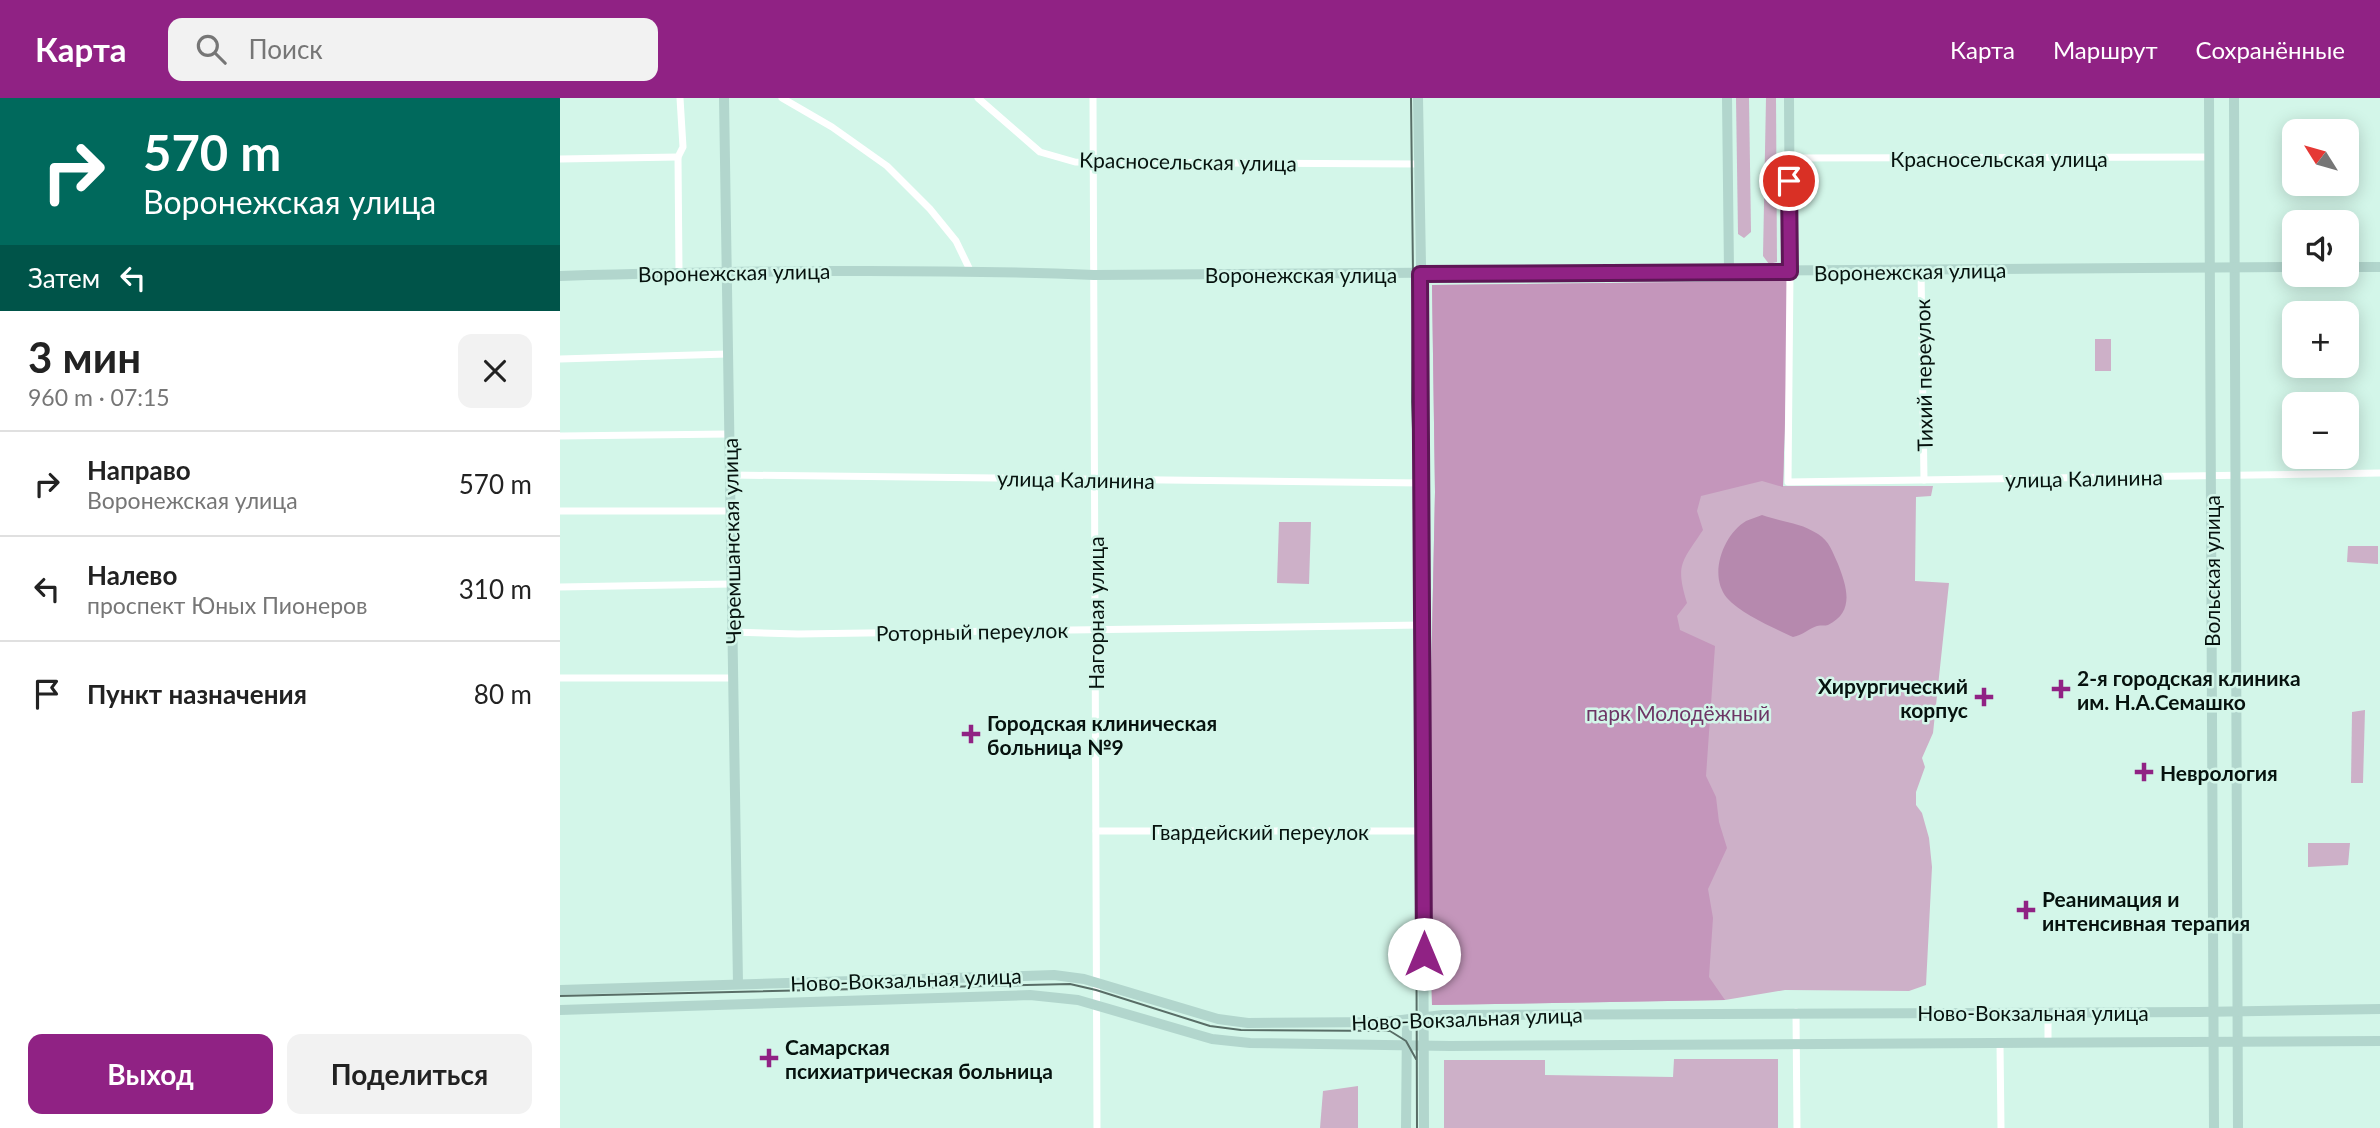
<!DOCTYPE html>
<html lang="ru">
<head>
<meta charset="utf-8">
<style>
  :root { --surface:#fff; --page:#f2f2f2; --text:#222; --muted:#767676; --line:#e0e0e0; --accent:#902284 }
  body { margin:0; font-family:Lato,sans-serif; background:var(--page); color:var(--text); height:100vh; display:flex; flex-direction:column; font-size:26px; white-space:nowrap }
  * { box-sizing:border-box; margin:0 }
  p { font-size:23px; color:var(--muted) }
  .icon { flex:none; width:38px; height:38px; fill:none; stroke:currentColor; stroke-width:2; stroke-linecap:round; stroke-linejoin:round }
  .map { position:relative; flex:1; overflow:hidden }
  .side { display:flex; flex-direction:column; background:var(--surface); width:560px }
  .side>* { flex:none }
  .guide { background:#00695c; color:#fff; overflow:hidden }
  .needle { width:46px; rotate:307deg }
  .tools { position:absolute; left:1722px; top:21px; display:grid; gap:14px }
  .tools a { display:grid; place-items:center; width:77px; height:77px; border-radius:14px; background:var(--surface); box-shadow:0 4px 18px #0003; font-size:35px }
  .pin { position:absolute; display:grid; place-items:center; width:60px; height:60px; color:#fff; margin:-30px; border:4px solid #fff; border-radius:50%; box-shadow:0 2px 7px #0007 }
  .me { position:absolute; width:77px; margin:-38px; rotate:0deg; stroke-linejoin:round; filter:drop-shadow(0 0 5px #0008) }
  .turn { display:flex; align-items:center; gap:24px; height:147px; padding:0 28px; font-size:32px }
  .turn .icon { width:91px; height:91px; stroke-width:2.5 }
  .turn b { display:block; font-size:49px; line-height:60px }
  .then { display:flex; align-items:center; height:66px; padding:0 28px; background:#0003; gap:14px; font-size:26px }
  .round { display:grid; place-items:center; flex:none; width:74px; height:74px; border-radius:14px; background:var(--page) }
  .overview { display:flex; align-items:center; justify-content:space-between; height:119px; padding:0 28px }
  h1 { font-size:42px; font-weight:700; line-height:52px }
  .button { display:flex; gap:14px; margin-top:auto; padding:14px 28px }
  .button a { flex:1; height:80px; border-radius:14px; background:var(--accent); color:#fff; font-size:28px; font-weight:700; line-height:80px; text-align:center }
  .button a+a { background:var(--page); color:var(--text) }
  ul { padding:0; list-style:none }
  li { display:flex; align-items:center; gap:21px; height:105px; padding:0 28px; border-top:2px solid var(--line) }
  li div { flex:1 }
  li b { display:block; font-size:26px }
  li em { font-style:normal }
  header { display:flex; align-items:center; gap:42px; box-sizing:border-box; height:98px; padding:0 35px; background:var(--accent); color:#fff }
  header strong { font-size:33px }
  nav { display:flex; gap:38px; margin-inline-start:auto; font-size:24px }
  .search { width:490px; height:63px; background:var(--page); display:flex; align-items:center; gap:18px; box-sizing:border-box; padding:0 24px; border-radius:14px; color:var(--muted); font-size:26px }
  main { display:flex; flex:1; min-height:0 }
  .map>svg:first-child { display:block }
  .green { fill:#cdb0c8 }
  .forest { fill:#c496bb }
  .water { fill:#b689ae }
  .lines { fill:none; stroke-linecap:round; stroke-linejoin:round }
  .street { stroke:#fff; stroke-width:7 }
  .secondary { stroke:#b2d6cd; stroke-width:10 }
  .tram { stroke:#586d66; stroke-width:2 }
  .route-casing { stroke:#5e1656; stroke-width:18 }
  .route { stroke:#902284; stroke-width:12 }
  .poi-dot { fill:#902284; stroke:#d3f6e9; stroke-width:2.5 }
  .labels { text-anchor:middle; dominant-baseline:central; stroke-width:5; stroke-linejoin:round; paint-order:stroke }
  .street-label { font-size:21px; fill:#06120e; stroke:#d3f6e9 }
  .poi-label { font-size:21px; font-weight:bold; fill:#06120e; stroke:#d3f6e9; text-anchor:start }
  .park-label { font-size:21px; fill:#6d3565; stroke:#d3f6e9 }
</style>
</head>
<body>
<header>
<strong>Карта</strong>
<div class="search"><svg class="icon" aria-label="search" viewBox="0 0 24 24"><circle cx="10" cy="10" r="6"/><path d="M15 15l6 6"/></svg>Поиск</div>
<nav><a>Карта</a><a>Маршрут</a><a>Сохранённые</a></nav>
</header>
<main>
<section class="side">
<div class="guide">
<div class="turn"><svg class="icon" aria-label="right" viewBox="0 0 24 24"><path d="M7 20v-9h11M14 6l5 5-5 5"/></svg><div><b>570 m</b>Воронежская улица</div></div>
<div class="then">Затем<svg class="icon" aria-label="left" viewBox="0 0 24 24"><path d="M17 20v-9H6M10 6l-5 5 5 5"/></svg></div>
</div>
<div class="overview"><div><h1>3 мин</h1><p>960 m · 07:15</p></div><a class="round"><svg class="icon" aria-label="close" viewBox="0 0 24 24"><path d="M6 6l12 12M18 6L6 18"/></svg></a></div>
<ul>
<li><svg class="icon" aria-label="right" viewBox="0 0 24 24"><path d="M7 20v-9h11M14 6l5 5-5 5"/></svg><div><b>Направо</b><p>Воронежская улица</p></div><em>570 m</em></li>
<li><svg class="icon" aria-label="left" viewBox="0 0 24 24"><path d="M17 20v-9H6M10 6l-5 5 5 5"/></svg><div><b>Налево</b><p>проспект Юных Пионеров</p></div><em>310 m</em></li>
<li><svg class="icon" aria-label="arrive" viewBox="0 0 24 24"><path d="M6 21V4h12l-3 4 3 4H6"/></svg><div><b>Пункт назначения</b></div><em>80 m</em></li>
</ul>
<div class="button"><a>Выход</a><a>Поделиться</a></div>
</section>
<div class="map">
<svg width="1820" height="1030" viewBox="0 0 1820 1030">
  <rect width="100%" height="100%" fill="#d3f6e9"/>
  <g class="green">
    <path d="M1176,0H1189L1191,134L1184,140L1178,136Z"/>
    <path d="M1206,0H1216L1217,164L1209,166L1203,158Z"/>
    <path d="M1229,183L1223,388H1373L1371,398L1356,399L1355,483L1389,485L1373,635L1362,660L1365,669L1356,694V707L1362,715L1369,740L1372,769L1366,887L1349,893L1225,892L1165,902L872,907L868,728L875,394L872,187Z"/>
    <rect x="1535" y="241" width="16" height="32"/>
    <path d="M719,424H751L749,486L717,485Z"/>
    <path d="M1788,448H1818V466L1787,464Z"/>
    <path d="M1805,612L1803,685H1791L1792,614Z"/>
    <path d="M1748,745H1790L1788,767L1748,769Z"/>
    <path d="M1114,961H1218V1030H884V962H985V977L1113,979Z"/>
    <path d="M798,988V1030H760L763,993Z"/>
  </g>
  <path class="forest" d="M1229,183L1223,389L1202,383L1141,398L1137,413L1143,432C1122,464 1115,466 1127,505L1117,518L1120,532L1155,548L1146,678L1156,699L1159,724L1167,750L1148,791L1153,820L1149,879L1165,902L872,907L868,728L875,394L872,187Z"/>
  <path class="water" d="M1202,417C1221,424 1240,424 1258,436C1270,444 1272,453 1278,466C1287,489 1295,514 1268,527C1265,528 1261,527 1257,528C1250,530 1243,537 1233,539C1214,530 1181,516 1167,500C1148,477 1163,437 1186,423C1191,421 1197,419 1202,417Z"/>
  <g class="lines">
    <g class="street">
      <path d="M222,0L272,29L327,68L370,111L396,143L410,172"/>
      <path d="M418,0L480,54L515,64L859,66"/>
      <path d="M533,0L537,1030"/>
      <path d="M1229,60L1649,59"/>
      <path d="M0,61L118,59"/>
      <path d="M1361,172L1364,382"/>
      <path d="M119,174L118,59L123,49L120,0"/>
      <path d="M1230,174L1228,384L1820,375"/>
      <path d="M0,261L167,256"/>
      <path d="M0,338L169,336"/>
      <path d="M170,377L862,385"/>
      <path d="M0,413H170"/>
      <path d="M0,489L171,486"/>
      <path d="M172,534L238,536L862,527"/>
      <path d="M0,580H173"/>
      <path d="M536,733H864"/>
      <path d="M1488,913V945"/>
      <path d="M1236,914L1237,1030"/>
      <path d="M1440,946L1441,1030"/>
    </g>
    <g class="secondary">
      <path d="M164,0L178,886"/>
      <path d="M858,0L861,167L864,1030"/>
      <path d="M1167,0L1169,174"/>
      <path d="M1229,0L1230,174"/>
      <path d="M1649,0L1654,1030"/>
      <path d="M1674,0L1678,1030"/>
      <path d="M1787,169H1820"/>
      <path d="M0,178C178,173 356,170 534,177L1734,169"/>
      <path d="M0,892L494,877L524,881L658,921L688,925L825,924L883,917L1639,914L1820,911"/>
      <path d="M0,912L470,897L518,902L652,941L690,945L890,948L1820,943"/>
      <path d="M846,1030L847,922"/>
    </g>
    <g class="tram">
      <path d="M851,0L853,176L852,304L855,385L857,1030"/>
      <path d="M0,898L510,886L536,892L650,928L681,932L830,933L846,943L856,961"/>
    </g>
  </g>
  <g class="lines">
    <defs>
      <path id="route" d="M864,856L860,176L1230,174L1229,83"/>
    </defs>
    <use href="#route" class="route-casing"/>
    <use href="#route" class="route"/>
  </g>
  <g class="poi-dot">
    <path d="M1497.5 580.5h7v7h7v7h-7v7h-7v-7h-7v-7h7z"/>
    <path d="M1420.5 588.5h7v7h7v7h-7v7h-7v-7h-7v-7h7z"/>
    <path d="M407.5 625.5h7v7h7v7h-7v7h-7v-7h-7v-7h7z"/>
    <path d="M1580.5 663.5h7v7h7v7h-7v7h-7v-7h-7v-7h7z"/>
    <path d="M1462.5 801.5h7v7h7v7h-7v7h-7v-7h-7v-7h7z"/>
    <path d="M205.5 949.5h7v7h7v7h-7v7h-7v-7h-7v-7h7z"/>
  </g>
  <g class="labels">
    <g class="street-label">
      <text x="1439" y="60">Красносельская улица</text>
      <text transform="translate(628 63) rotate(1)">Красносельская улица</text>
      <text transform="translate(1350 173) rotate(-1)">Воронежская улица</text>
      <text transform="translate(174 174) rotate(-1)">Воронежская улица</text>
      <text x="741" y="176">Воронежская улица</text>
      <text transform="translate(1363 277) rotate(-91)">Тихий переулок</text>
      <text transform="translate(1524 380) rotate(-1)">улица Калинина</text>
      <text transform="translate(516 381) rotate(1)">улица Калинина</text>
      <text transform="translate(171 443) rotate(-91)">Черемшанская улица</text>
      <text transform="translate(1651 473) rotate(-90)">Вольская улица</text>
      <text transform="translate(535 515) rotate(-90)">Нагорная улица</text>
      <text transform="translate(412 533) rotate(-1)">Роторный переулок</text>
      <text x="700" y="733">Гвардейский переулок</text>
      <text transform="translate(346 881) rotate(-2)">Ново-Вокзальная улица</text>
      <text x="1473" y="914">Ново-Вокзальная улица</text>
      <text transform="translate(907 920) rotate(-2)">Ново-Вокзальная улица</text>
    </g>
    <g class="poi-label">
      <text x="1517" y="579">2-я городская клиника<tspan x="1517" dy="24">им. Н.А.Семашко</tspan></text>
      <text x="1408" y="587" text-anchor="end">Хирургический<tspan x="1408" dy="24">корпус</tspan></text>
      <text x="427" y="624">Городская клиническая<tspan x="427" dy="24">больница №9</tspan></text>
      <text x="1600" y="674">Неврология</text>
      <text x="1482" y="800">Реанимация и<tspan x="1482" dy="24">интенсивная терапия</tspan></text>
      <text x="225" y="948">Самарская<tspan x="225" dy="24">психиатрическая больница</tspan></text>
    </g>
    <g class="park-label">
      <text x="1118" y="614">парк Молодёжный</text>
    </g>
  </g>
</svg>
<div class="tools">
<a><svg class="needle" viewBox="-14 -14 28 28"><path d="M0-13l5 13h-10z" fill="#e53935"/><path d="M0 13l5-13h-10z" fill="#767676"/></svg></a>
<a><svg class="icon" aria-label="sound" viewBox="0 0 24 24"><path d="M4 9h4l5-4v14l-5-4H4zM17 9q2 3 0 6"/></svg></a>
<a>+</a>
<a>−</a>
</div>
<div class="pin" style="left:1229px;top:83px;background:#d93025"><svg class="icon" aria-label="arrive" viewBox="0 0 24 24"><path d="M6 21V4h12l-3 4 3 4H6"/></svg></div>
<svg class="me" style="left:864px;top:856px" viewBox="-20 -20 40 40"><circle r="19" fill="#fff"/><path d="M0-13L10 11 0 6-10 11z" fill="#902284"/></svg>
</div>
</main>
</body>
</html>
